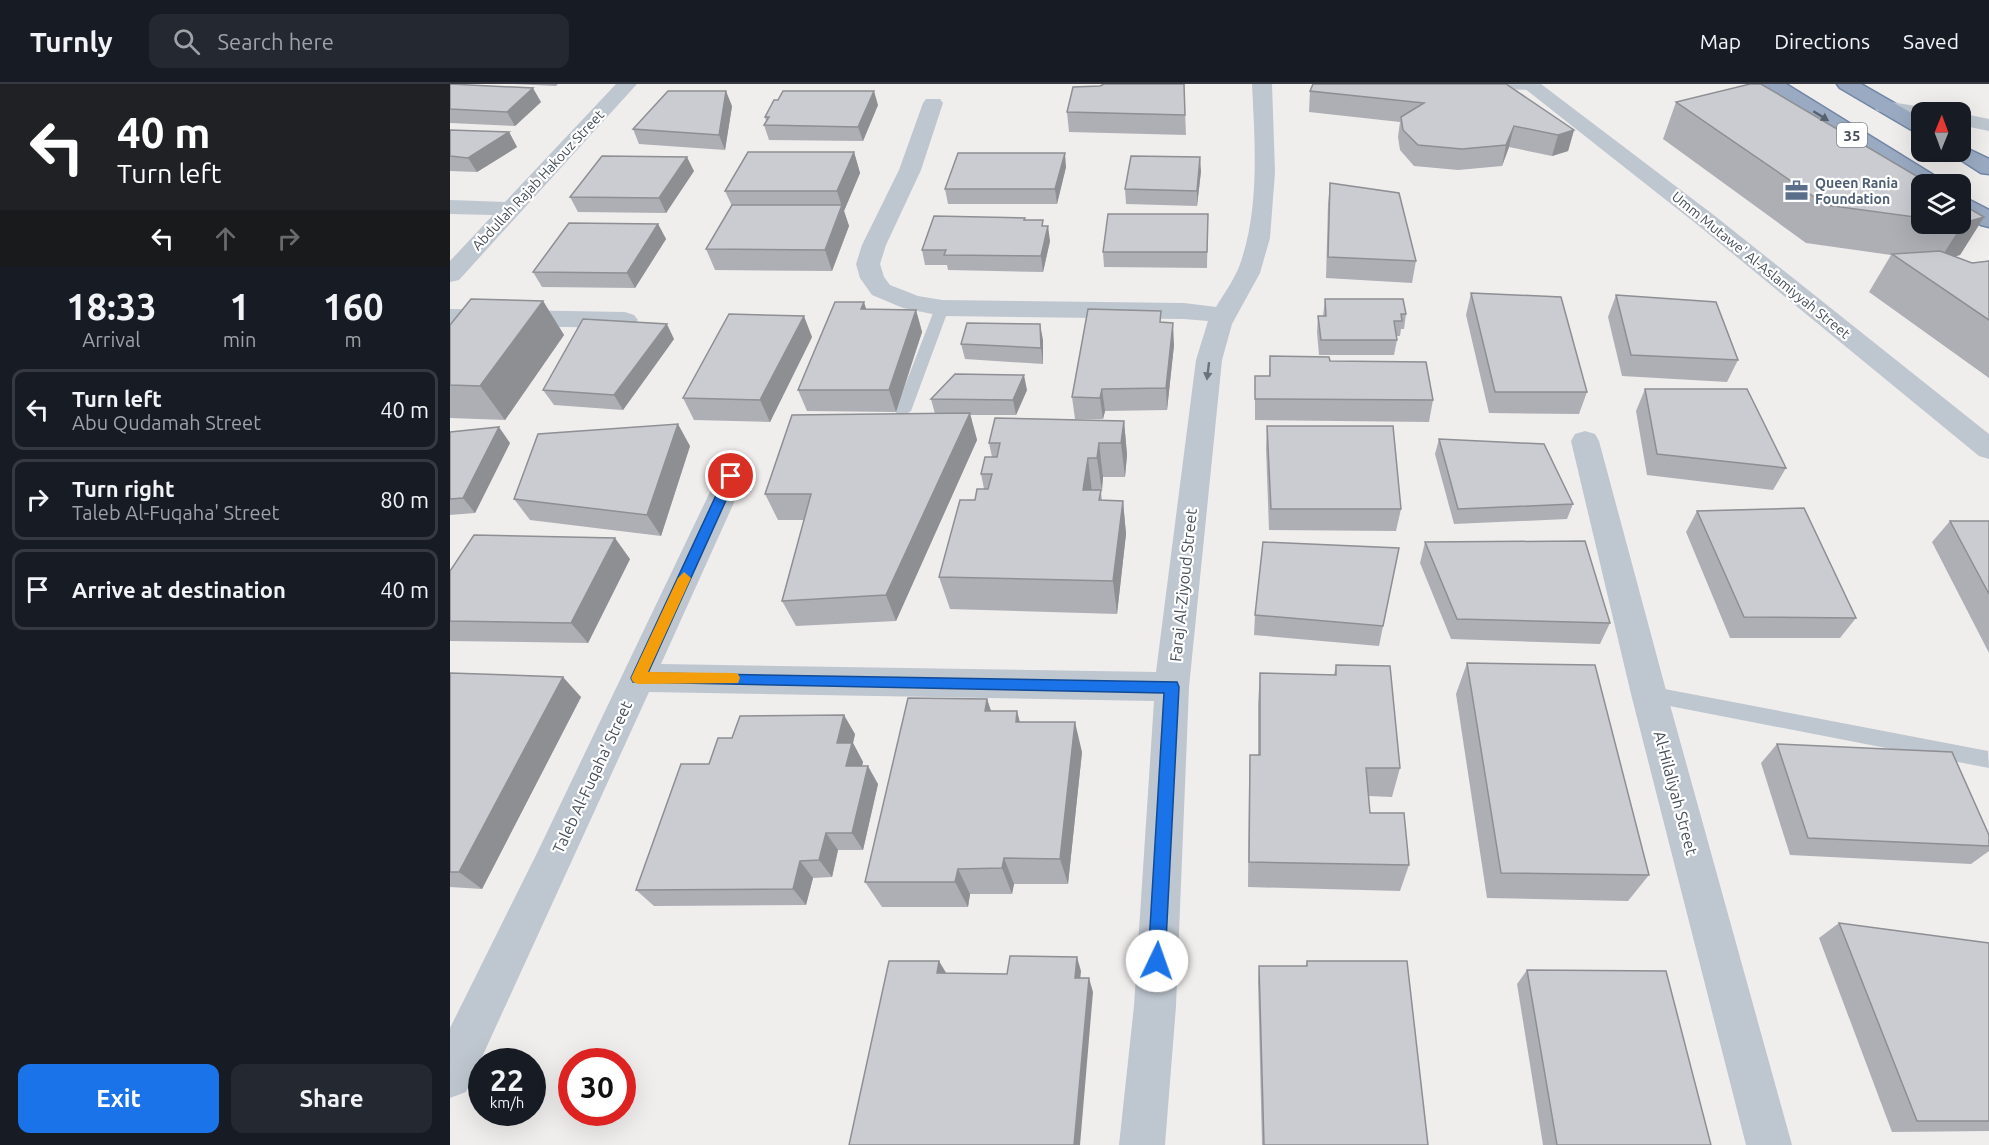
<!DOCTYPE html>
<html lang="en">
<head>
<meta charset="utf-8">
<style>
  :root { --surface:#171b24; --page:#242831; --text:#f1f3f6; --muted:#9ea1a6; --line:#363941; --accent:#1a73e8 }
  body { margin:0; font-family:Ubuntu,sans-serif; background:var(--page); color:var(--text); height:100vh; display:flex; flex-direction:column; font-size:22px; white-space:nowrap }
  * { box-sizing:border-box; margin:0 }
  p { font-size:20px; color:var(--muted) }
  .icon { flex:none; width:33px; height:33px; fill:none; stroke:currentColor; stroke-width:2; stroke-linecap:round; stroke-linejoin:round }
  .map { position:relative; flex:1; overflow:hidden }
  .details { display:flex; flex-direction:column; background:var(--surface); width:450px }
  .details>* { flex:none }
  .guide { background:#202124; color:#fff; overflow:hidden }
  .needle { width:39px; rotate:1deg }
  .buttons { position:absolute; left:1461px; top:18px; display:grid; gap:12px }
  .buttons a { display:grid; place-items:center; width:60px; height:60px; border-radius:12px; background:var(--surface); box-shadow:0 6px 24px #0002; font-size:30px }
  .speed { position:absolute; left:18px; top:964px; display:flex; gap:12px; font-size:30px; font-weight:700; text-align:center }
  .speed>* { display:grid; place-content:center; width:78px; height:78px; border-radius:50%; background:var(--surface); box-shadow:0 6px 24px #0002; line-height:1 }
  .speed small { font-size:15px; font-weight:400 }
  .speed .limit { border:9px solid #d22; background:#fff; color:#111 }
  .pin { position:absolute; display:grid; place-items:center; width:51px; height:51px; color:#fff; margin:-26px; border:3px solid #fff; border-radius:50%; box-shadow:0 2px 6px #0007 }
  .me { position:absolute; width:66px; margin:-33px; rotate:3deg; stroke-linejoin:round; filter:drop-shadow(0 0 4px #0008) }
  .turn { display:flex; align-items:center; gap:21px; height:126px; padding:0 18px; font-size:27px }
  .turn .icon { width:78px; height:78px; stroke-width:2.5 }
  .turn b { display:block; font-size:42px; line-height:51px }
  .lanes { display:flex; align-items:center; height:57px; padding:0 18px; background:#0003; justify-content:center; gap:30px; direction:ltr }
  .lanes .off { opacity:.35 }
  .eta { display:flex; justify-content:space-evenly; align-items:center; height:102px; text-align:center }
  .eta b { font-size:36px; font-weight:700; line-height:42px }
  .action { display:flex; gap:12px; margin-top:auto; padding:12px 18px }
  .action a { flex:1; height:69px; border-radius:12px; background:var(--accent); color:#fff; font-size:24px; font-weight:700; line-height:69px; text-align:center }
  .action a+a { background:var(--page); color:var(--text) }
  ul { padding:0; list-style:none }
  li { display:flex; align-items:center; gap:18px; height:81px; margin:0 12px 9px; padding:0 6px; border:3px solid var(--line); border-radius:12px }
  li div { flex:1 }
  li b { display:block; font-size:22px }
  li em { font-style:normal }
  header { display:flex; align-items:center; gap:36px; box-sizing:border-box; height:84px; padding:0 30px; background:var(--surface); border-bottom:2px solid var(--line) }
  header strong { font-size:28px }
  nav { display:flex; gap:33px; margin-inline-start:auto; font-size:21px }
  .search { width:420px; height:54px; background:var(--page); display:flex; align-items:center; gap:15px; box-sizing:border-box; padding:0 21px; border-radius:12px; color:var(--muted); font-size:22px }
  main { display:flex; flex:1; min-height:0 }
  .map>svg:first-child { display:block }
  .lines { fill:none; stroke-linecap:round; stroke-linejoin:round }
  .trunk-casing { stroke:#7286a5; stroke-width:3 }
  .service { fill:#bec6cf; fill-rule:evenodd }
  .minor { fill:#bec6cf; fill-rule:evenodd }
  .trunk { fill:#9aaac2; fill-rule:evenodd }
  .wall { fill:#aeafb5 }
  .shaded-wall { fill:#8d8f93 }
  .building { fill:#caccd2; stroke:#8d8f93; stroke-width:1.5 }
  .oneway { fill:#57616e }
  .oneway2 { fill:#6a737c }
  .route { fill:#1a73e8; stroke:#114b97; stroke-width:1.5 }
  .slow { fill:#f59e0b }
  .labels { text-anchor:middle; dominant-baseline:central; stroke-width:4.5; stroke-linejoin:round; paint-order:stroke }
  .far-street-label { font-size:14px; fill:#464f59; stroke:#fff }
  .far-service-label { font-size:14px; font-weight:bold; fill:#4e5e75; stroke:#fff; text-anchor:start }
  .shield { fill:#fff; stroke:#7e848b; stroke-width:1.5 }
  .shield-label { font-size:15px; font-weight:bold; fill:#464f59 }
  .street-label { font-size:16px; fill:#464f59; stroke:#fff }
</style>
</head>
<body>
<header>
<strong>Turnly</strong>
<div class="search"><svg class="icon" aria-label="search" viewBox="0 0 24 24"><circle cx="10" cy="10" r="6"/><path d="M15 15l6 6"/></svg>Search here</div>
<nav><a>Map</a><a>Directions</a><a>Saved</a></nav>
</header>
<main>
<section class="details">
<div class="guide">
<div class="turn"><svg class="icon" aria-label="left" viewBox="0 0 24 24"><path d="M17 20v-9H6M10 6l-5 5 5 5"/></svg><div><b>40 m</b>Turn left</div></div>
<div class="lanes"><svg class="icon" aria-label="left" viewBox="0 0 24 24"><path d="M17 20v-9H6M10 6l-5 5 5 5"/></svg><svg class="icon off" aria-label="ahead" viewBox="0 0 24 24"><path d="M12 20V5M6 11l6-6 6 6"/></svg><svg class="icon off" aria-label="right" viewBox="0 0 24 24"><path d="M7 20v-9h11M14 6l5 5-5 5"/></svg></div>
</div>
<div class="eta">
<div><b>18:33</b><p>Arrival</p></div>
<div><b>1</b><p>min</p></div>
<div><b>160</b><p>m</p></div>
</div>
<ul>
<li><svg class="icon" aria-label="left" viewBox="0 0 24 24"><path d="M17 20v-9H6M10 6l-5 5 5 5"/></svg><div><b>Turn left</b><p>Abu Qudamah Street</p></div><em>40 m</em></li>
<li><svg class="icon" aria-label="right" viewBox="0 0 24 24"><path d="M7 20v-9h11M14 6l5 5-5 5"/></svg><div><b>Turn right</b><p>Taleb Al-Fuqaha' Street</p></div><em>80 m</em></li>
<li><svg class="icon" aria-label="arrive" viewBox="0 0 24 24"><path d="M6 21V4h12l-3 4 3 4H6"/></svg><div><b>Arrive at destination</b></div><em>40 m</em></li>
</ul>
<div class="action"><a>Exit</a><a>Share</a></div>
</section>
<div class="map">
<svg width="1539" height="1061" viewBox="0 0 1539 1061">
  <rect width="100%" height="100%" fill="#f0eded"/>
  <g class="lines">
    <defs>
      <g id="trunk">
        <path d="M1312,0H1336L1490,95L1493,100H1472V103L1315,4Z"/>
        <path d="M1387,0H1411L1472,35V50L1465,48L1390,4Z"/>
        <path d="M1510,61L1539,75V90L1531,89L1503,71L1500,68H1510Z"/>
        <path d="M1510,111L1539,126V143L1531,141L1510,128Z"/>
      </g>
    </defs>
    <use href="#trunk" class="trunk-casing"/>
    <g class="service">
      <path d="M1033,0H1085L1089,3L1084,6L1037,5L1033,4Z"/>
      <path d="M492,220L499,224L461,327L453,332L448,331L445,327L485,224Z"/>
      <path d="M1199,602L1538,667L1539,684L1199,618L1192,616L1189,610L1192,604Z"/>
    </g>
    <g class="minor">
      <path d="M166,0H187L9,196L0,198V177L43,131L0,130V116L55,118Z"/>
      <path d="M802,0H822L825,88L820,154L810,189L782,240L772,276L739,603L726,922L715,1061H669L684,922L704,617L199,608L16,1008L0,1014V944L88,767L271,385L281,382L291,385L296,392L211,580L706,588L746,276L758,237L734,235L492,232L453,224L422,211L410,194L406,180L412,161L449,86L473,19L476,15H490L493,19L471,86L436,161L430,180L434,193L440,201L468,212L492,216L734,219L766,223C774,210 783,197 789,183C810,126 805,60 802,0Z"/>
      <path d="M1069,0H1091L1265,132L1539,350V375L1529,372L1249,142Z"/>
      <path d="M1434,17L1479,24L1482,28H1472V34L1427,27L1424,23L1427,19Z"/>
      <path d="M1510,29L1539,35V47L1510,41Z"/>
      <path d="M0,225L175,228L184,231L188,236L184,241L175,244L0,241Z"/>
      <path d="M1135,347L1145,350L1149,357L1217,610L1342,1061H1296L1181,610L1121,357L1125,350Z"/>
    </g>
    <use href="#trunk" class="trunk"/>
  </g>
  <g class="wall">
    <path d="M0,0L91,18L65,42L0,39Z"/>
    <path d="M63,0H108L106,2Z"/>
    <path d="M734,0L736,51L619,48L617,28Z"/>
    <path d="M863,0L1124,46L1118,67L1102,72L1059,63L1052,82L1008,86L964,82L950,66L948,53L950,38L859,28L860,7Z"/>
    <path d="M1226,18L1472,100V140H1510V119L1534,133L1510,171L1505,172L1522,179L1539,177V294L1419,208L1441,171L1356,159L1213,55Z"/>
    <path d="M428,21L413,57L319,56L314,41L316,37L315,33Z"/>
    <path d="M282,22L275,66L189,60L183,45Z"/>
    <path d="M0,46L59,48L67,63L27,88L0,87Z"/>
    <path d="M404,68L410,89L394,127L399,142L382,187L265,186L256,165L282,122L275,107Z"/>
    <path d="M616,83L607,120H498L495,105Z"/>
    <path d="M244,87L216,129L128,128L120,113Z"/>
    <path d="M751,87L747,122L676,120L675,105Z"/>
    <path d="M880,99L966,177L962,199L876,194L878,120Z"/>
    <path d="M758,130L757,184L654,183L653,168Z"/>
    <path d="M575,134V136L594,142L600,157L593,188L498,186L497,181H475L472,166Z"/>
    <path d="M208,140L216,155L185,204L92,203L83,188Z"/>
    <path d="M1021,209L1137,308L1129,330L1039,329L1016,231Z"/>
    <path d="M1166,211L1288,276L1277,298L1172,292L1158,233Z"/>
    <path d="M875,215L956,230L954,245H951L950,252H946L947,256L944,271H869L867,248L868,232H873Z"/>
    <path d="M93,217L114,251L55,336L0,334V241Z"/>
    <path d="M416,225L466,226L472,248L446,328L357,327L348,306Z"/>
    <path d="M711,238L724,261L717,326L655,327L653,335H625L622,313Z"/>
    <path d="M362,253L320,338L244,336L233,314Z"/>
    <path d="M224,255L173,326L104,321L93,306Z"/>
    <path d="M593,256V280L515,275L511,260Z"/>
    <path d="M820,272L880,277L983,316L979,338L805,336V292H819Z"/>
    <path d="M1195,305L1336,384L1323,406L1197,391L1186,327Z"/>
    <path d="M577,306L566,331H520L527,356L446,537L346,542L332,517L354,436H328L315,410L485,330L481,315Z"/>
    <path d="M674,337L677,371L675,393H653L651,408L652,416L673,417L676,450L667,530L500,525L489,493L525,416L534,405L531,390L542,373L539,359Z"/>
    <path d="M817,342L951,425L946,447L819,446L816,364Z"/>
    <path d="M0,348L60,359L25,429L0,431Z"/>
    <path d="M989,355L1123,420L1117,435L1004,440L985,370Z"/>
    <path d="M240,362L211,452L80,436L64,415Z"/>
    <path d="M1247,427L1406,534L1390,554H1280L1236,448Z"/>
    <path d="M1500,437H1539V569L1482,458Z"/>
    <path d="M975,458L1160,539L1150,560L1001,555L970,479Z"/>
    <path d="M949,464L929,562L804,551L805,531Z"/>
    <path d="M180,475L138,559L0,557V487Z"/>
    <path d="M1017,579L1199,791L1178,817L1037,814L1006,610Z"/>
    <path d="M886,581L950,684L942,713L918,712L920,729L959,781L950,807L798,803L799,700L800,671H808V620L810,589L884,591Z"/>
    <path d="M0,589L131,613L32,805L0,803Z"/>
    <path d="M537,615L541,627L570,638L632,668L618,800H564L562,810H520L518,823H432L415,798Z"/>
    <path d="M405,650L403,659L413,678L412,682L428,700L413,766H388L382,793L363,794L356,821L204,822L186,806L259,680L282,654Z"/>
    <path d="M1327,660L1539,751V767L1521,780L1340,771L1311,679Z"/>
    <path d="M1389,839L1539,859V1047L1442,1048L1369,854Z"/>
    <path d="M857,877L978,1061H812L808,896L809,882H856Z"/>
    <path d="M1077,886L1261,1061H1093L1067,900Z"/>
  </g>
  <g class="shaded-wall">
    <path d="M83,4L91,18L65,42L57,28Z"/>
    <path d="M276,7L282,22L275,66L269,51Z"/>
    <path d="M424,7L428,21L413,57L408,43Z"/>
    <path d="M1064,42L1059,63L1052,82L1056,61Z"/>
    <path d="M1124,46L1118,67L1102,72L1108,51Z"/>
    <path d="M59,48L67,63L27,88L18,74Z"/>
    <path d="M404,68L410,89L394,127L399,142L382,187L375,166L392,123L387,107Z"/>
    <path d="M615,69L616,83L607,120L605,105Z"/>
    <path d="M237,73L244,87L216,129L209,114Z"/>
    <path d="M750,73L751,87L747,122V107Z"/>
    <path d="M1534,133L1510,171L1489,177L1513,139Z"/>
    <path d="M208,140L216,155L185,204L177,189Z"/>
    <path d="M598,142L600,157L593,188L591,172Z"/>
    <path d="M93,217L114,251L55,336L30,302Z"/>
    <path d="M414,218L421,240L411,225Z"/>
    <path d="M466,226L472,248L446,328L439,306Z"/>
    <path d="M354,232L362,253L320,338L310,316Z"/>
    <path d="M723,239L724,261L717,326L716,304Z"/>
    <path d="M217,240L224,255L173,326L164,311Z"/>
    <path d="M590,240L593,256V280L591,264Z"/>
    <path d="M574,291L577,306L566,331L563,316Z"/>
    <path d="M652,305L655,327L653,335L650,314Z"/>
    <path d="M520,329L527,356L446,537L436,511Z"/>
    <path d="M674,337L677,371L675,393L671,359Z"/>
    <path d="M228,340L240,362L211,452L197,431Z"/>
    <path d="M49,343L60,359L25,429L13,414Z"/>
    <path d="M649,359L653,393L652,408L647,374Z"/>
    <path d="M638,374L642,408L633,406Z"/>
    <path d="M673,417L676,450L667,530L663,497Z"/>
    <path d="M165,454L180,475L138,559L121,539Z"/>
    <path d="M113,593L131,613L32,805L9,788Z"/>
    <path d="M537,615L547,645L535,627Z"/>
    <path d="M567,627L575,657L566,638Z"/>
    <path d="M394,631L405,650L403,659L413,678L407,701L396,682L387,659Z"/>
    <path d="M625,638L632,668L618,800L610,775Z"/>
    <path d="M418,682L428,700L413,766L402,749Z"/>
    <path d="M376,749L388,766L382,793L369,776Z"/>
    <path d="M554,774L564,800L562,810L552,784Z"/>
    <path d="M350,777L363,794L356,821L343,805Z"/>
    <path d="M508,785L520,810L518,823L505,798Z"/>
    <path d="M627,873L631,887L629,908L625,894Z"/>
    <path d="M489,877L498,892L487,889Z"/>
    <path d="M639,894L643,908L630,1061H624Z"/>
  </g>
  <g class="building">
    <path d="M0,0L83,4L57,28L0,25Z"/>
    <path d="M654,0H734L735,31L617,28L623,3L650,2Z"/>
    <path d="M863,0H1056L1124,46L1108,51L1064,42L1056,61L1012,65L968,61L953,46L951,33L974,19L860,7Z"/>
    <path d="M1300,0H1311L1480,100H1472V134L1376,121L1226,18Z"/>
    <path d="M218,7H276L269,51L183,45Z"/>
    <path d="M333,7H424L408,43L314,41L319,33H315L324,16H328Z"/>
    <path d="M0,46L59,48L18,74L0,72Z"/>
    <path d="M298,68H404L387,107H275Z"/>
    <path d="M508,69H615L605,105H495Z"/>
    <path d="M152,72L237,73L209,114L120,113Z"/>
    <path d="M681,72L750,73L747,107L675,105Z"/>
    <path d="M880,99L949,109L966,177L878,173Z"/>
    <path d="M1510,119L1534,133L1513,139H1510Z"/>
    <path d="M282,121H392L375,166L256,165Z"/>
    <path d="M658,130H758L757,168H653Z"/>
    <path d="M484,132L575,134L574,136H593L592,142H598L591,172L494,171L496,166H472Z"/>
    <path d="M119,139L208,140L177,189L83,188Z"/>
    <path d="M1490,167L1522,179L1539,177V236L1442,170Z"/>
    <path d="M1021,209L1111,213L1137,308H1045Z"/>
    <path d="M1166,211L1266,218L1288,276L1181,271Z"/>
    <path d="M21,215L93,217L30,302L0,301V241Z"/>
    <path d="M875,215H953L956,230H951L952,237H944L947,256H871L868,232H876Z"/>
    <path d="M385,218H414L411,225L466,226L439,306H348Z"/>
    <path d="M638,225L711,227L710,238L723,239L716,304L652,305L650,314L622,313Z"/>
    <path d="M279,230L354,232L310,316L233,314Z"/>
    <path d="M133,235L217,240L164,311L93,306Z"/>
    <path d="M517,239L590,240L591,264L511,260Z"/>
    <path d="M820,272L879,273L880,277L976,278L983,316L805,315V292H820Z"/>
    <path d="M505,290L574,291L563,316L481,315Z"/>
    <path d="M1195,305H1297L1336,384L1207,370Z"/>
    <path d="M520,329L436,511L332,517L361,410H315L342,331Z"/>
    <path d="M545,334L674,337L671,359H649L647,374H638L633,406H651L649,416L673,417L663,497L489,493L510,416H525L527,405H538L542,390H531L535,373H547L550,359H539Z"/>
    <path d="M228,340L197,431L64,415L88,350Z"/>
    <path d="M817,342H943L951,425H821Z"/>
    <path d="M49,343L13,414L0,415V348Z"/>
    <path d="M989,355L1094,360L1123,420L1008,425Z"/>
    <path d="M1354,424L1406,534L1294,533L1247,427Z"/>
    <path d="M1500,437H1539V510Z"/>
    <path d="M24,451L165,454L121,539L0,537V487Z"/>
    <path d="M1135,457L1160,539L1007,535L975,458Z"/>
    <path d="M813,458L949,464L933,542L805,531Z"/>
    <path d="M1017,579L1145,581L1199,791L1051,789Z"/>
    <path d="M886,581L940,582L950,684H916L920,729H954L959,781L799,778L800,671H810V589L886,591Z"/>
    <path d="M0,589L113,593L9,788H0Z"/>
    <path d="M458,614L537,615L535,627H567L566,638H625L610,775L554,774L552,784L508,785L505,798H415Z"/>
    <path d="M394,631L387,659H402L396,682H418L402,749H376L369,776L350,777L343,805L186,806L231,680H259L268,654H282L290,632Z"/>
    <path d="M1327,660L1502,668L1539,751V762L1358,754Z"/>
    <path d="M1389,839L1539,859V1037H1467Z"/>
    <path d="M560,872L627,873L625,894H639L624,1061H399L439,877H489L487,889L557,890Z"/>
    <path d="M857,877H957L978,1061H814L809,882H857Z"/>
    <path d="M1077,886L1216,887L1261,1061H1107Z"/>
  </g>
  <defs><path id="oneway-solid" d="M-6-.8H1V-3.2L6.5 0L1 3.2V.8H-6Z" transform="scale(1.5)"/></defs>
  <use class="oneway" href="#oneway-solid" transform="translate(1371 32) rotate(32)"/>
  <use class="oneway2" href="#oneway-solid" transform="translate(758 287) rotate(97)"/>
  <path class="route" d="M281,388L287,392L198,589L727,598L729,603L715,877L713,883L707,886L701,883L698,877L714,609L183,598L181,594L275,392Z"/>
  <path class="slow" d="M234,488L241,494L198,588L283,589L288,590L290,594L288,599L188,600L183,598L181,594L228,494Z"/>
  <defs>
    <symbol id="office-bare" viewBox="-9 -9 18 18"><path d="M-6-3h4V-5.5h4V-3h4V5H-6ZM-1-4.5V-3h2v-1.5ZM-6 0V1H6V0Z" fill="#5c6f8a" stroke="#fff" stroke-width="2.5" paint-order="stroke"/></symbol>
  </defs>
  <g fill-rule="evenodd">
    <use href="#office-bare" x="1330" y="90" width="33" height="33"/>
  </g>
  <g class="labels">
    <g class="far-street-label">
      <text transform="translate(88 96) rotate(-47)">Abdullah Rajab Hakouz Street</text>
      <text transform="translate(1311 181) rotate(39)">Umm Mutawe' Al-Aslamiyyah Street</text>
    </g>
    <g class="far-service-label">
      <text x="1365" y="99">Queen Rania<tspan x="1365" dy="16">Foundation</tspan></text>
    </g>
    <rect class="shield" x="1387" y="39" width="30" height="24" rx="4.5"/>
    <g class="shield-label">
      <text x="1402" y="51">35</text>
    </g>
    <g class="street-label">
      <text transform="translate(733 501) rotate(-84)">Faraj Al-Ziyoud Street</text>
      <text transform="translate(142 693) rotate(-65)">Taleb Al-Fuqaha' Street</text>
      <text transform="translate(1226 709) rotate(75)">Al-Hilaliyah Street</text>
    </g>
  </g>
</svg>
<div class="buttons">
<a><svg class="needle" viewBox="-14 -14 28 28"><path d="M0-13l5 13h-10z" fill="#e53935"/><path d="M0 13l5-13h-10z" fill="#9ea1a6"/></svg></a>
<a><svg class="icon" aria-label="layers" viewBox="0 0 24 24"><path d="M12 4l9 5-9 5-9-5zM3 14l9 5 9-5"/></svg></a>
</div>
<div class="speed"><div>22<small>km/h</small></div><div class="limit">30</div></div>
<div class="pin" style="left:281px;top:392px;background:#d93025"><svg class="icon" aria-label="arrive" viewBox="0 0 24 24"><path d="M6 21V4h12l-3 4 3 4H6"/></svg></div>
<svg class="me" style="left:707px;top:877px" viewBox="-20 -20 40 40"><circle r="19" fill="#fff"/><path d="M0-13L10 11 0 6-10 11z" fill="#1a73e8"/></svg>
</div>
</main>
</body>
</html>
